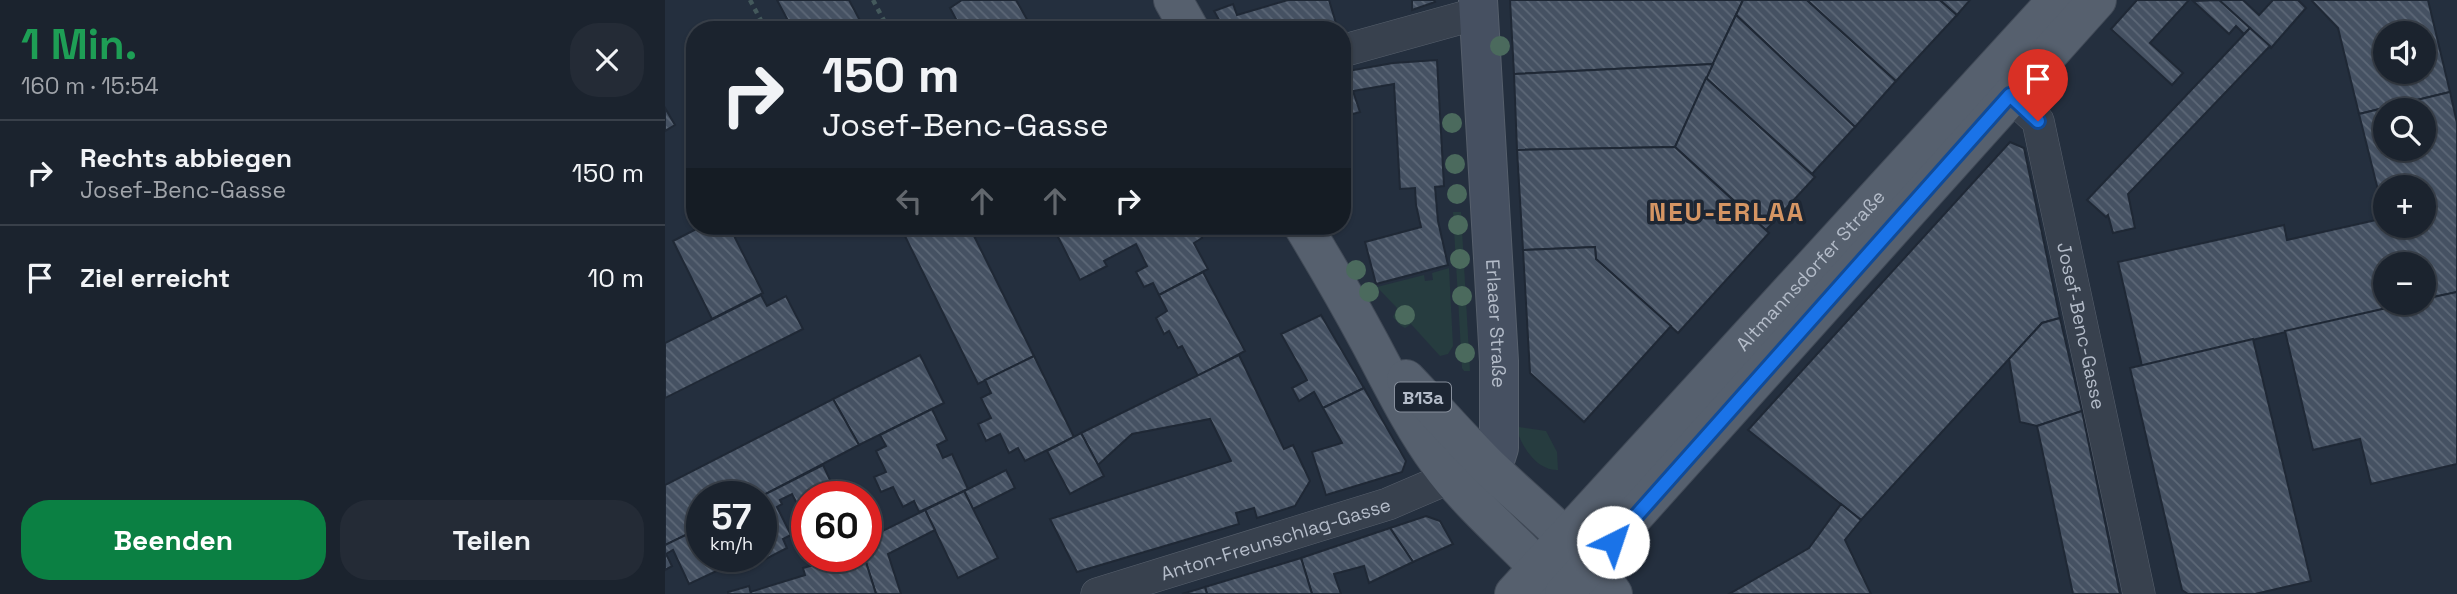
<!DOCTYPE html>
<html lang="de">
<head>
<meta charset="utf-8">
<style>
  :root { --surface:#1b232e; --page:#242b36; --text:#f1f3f6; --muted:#a0a4aa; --line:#39404a; --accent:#0b8043 }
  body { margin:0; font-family:"Space Grotesk",sans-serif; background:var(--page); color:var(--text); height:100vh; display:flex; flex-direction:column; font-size:26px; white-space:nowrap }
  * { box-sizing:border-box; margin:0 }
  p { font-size:23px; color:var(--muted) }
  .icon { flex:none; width:38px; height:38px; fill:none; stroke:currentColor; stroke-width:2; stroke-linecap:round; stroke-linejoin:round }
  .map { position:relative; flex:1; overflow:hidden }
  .side { display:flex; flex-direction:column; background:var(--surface); width:665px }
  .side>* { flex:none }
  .guide { position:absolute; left:21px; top:21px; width:665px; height:214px; border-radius:28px; box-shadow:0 2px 5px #0004,0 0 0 2px var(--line); background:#1b232e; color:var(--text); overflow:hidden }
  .controls { position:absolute; left:1708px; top:21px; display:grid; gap:14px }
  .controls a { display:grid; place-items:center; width:63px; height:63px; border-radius:50%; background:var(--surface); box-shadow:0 2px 5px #0004,0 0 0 2px var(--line); font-size:35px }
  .speed { position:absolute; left:21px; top:481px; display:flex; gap:14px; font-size:35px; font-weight:700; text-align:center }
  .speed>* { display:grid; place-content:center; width:91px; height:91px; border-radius:50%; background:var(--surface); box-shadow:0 2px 5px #0004,0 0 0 2px var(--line); line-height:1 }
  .speed small { font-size:18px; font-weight:400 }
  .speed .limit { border:10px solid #d22; background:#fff; color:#111 }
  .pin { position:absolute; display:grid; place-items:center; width:60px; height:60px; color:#fff; margin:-72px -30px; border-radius:50% 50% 50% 0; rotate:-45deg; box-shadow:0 0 7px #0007 }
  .pin .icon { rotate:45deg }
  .me { position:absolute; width:77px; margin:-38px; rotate:41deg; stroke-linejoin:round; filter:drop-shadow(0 0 5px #0008) }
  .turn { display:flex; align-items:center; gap:24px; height:147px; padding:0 21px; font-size:32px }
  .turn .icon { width:91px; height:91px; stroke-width:2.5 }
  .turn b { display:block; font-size:49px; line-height:60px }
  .lanes { display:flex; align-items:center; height:66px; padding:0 21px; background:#0003; justify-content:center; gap:35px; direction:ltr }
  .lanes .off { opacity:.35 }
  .round { display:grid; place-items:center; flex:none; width:74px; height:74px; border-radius:28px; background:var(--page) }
  .headline { display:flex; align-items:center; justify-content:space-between; height:119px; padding:0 21px }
  h1 { font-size:42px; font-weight:600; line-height:52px; color:#1e9e55 }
  .primary-button { display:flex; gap:14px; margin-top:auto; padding:14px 21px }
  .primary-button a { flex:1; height:80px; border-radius:28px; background:var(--accent); color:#fff; font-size:28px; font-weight:600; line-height:80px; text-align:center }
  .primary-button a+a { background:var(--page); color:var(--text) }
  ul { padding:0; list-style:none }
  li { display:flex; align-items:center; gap:21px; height:105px; padding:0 21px; border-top:2px solid var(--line) }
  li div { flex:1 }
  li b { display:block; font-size:26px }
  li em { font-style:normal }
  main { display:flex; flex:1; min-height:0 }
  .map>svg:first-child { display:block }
  .grass { fill:#263c3f }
  .building { fill:url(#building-back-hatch); stroke:#1f2835; stroke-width:2; fill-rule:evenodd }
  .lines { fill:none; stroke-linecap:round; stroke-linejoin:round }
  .street-casing { stroke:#565f6c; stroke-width:33 }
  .secondary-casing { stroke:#565f6c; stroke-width:40 }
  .primary-casing { stroke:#414a57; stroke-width:40 }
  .path { stroke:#44595c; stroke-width:4.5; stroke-dasharray:5 5; stroke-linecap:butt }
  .street { stroke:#38414e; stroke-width:32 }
  .secondary { stroke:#465061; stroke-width:38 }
  .primary { stroke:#56606e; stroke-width:38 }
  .tree { fill:#4b6a5d }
  .route-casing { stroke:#114b97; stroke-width:18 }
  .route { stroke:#1a73e8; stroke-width:12 }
  .labels { text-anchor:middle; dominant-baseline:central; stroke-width:7; stroke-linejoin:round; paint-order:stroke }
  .shield { fill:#1d2633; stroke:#878f9c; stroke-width:2 }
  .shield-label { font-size:18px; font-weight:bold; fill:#b4bcc9 }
  .street-label { font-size:19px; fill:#b4bcc9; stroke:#1d2633 }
  .district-label { font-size:26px; font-weight:bold; letter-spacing:2px; fill:#d59563; stroke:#1d2633 }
</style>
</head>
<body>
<main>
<section class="side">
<div class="headline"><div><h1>1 Min.</h1><p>160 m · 15:54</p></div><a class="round"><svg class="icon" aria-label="close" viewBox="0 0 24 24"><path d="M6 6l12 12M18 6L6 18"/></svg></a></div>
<ul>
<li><svg class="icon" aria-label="right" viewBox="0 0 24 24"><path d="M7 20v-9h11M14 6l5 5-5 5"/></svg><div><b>Rechts abbiegen</b><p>Josef-Benc-Gasse</p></div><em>150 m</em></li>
<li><svg class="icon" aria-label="arrive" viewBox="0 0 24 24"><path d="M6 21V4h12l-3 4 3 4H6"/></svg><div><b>Ziel erreicht</b></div><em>10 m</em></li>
</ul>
<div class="primary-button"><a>Beenden</a><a>Teilen</a></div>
</section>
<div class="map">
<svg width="1792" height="594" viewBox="0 0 1792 594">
  <defs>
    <pattern id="building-back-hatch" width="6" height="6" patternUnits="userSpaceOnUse" patternTransform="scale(1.75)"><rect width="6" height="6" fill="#455162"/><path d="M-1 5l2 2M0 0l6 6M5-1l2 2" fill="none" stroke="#5d6877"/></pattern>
  </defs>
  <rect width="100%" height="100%" fill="#242f3e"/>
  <g class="grass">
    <path d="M788,212H796L805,371H799L797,368Z"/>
    <path d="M784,268L788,346L783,354L775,356L746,324L740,328L735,325L728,317L732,308L712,287L759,275L760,281L768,280L767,273Z"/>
    <path d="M854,427L881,431L892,452L893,470C873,471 857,448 852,430Z"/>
  </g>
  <g class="building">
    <path d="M112,0H184L200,30H128Z"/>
    <path d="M297,0H351L368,30H353L352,28L348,30H297L285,8Z"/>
    <path d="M623,0H664L673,30H560L549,11L568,4L572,15Z"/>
    <path d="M747,0H769L770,2L747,10Z"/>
    <path d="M845,0H1078L1048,64L849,74Z"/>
    <path d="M1078,0H1142L1231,81L1190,127L1071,15Z"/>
    <path d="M1142,0H1275L1292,15L1231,81Z"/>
    <path d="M1275,0H1305L1292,15Z"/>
    <path d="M1472,0H1524L1485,43L1518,73L1507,85L1446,29Z"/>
    <path d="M1554,0H1578L1594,15L1608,0H1633L1641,8L1606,48Z"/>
    <path d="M1554,0L1585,28L1579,34L1571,26L1564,34L1528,1Z"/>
    <path d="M1648,0H1763L1785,92L1694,114L1673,28L1647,1ZM1720,33H1759V72H1720Z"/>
    <path d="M1071,15L1190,127L1147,174L1041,78Z"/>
    <path d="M1585,28L1605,46L1463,194L1470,228L1448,233L1443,215L1441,217L1422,200Z"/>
    <path d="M772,60L779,186L770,187L773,221L783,265L711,284L700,242L756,227L751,205L750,188L735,189L729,84L688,91L695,112L677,117V72L728,63Z"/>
    <path d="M1048,64L1010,147L852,150L849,74Z"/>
    <path d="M1041,78L1150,177L1101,230L1010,147Z"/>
    <path d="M1785,92L1792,123V292L1759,299V264H1720V303H1744L1477,366L1453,262L1619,225L1622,240L1720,218L1694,114ZM1720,110H1759V149H1720ZM1720,187H1759V226H1720Z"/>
    <path d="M0,108L10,125L0,131Z"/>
    <path d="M1345,142L1359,148L1395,318L1377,323L1196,520L1083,430Z"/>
    <path d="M1010,147L1104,233L1013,333L931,259L930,247L858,250L852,150Z"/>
    <path d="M37,226H64L98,293L47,319L8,241Z"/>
    <path d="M235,226H304L369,356L313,384Z"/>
    <path d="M398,226H521L522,229L531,226L537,238L529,243L543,269L494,295L488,283L479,287L471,272L482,266L471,244L439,261L442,266L415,280L391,233L399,229Z"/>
    <path d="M930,247L931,259L1006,326L919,422L865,373L858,250Z"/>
    <path d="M538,272L580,351L533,376L517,346L513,348L504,331L499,334L491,318L502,311L494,295Z"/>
    <path d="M1792,292V464L1706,484L1695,439L1648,450L1620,331L1744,303H1759V299Z"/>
    <path d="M96,295L102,306L121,296L138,329L0,398V343Z"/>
    <path d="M656,315L699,388L658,408L649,392L634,401L627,388L642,380L616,334Z"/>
    <path d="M1395,318L1417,411L1372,426L1355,422L1344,359L1377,323Z"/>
    <path d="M1588,339L1646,581L1590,594H1523L1517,590L1465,368Z"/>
    <path d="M255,355L279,403L194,445L168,399Z"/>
    <path d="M574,355L619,449L628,445L645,481L630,506L592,518L589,508L571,513L574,524L412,572L385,519L566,461L545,419L467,434L433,465L416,433Z"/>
    <path d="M369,356L409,437L360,461L353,448L344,453L335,434L321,441L313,424L326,418L316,398L326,393L320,380Z"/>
    <path d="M699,388L741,461L737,472L661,495L647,452L677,443L658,408Z"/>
    <path d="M168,399L194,445L95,497H37V527L0,545V485Z"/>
    <path d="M267,409L282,440L272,445L278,458L287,454L303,489L254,512L249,501L238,507L228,487L216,492L209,477L221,472L211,451L221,446L215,435Z"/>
    <path d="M1417,411L1455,594H1408L1372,426Z"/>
    <path d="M416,433L439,476L405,494L382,451Z"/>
    <path d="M158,465L173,497H142L141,521L127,494L115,500L117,504L112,507L126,535L118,539L122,548L91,564L87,556H96L95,497Z"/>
    <path d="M341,470L350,488L308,509L299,491Z"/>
    <path d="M299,491L333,558L293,578L260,510Z"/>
    <path d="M1176,504L1196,520L1180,540L1206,594H1064L1144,548Z"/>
    <path d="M260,510L270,530L223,554L236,594H211L199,556H201V539Z"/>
    <path d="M761,516L775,521L788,544L748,562L725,528Z"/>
    <path d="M37,527V556H52L58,568L24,584L8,550L1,554L7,566L0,570V545Z"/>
    <path d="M725,528L748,562L704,583L699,566L669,574L676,594H647L636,558Z"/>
    <path d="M199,556L211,594H86L85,592L140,575L138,568L159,562L161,568Z"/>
    <path d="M636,558L647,594H542L540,587Z"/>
    <path d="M84,586L86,594H63V592Z"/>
    <path d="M540,587L542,594H517Z"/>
  </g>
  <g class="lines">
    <defs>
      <g id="street">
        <path d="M677,51L814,13"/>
        <path id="s1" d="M1330,81L1373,121L1474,594"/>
        <path id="s2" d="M432,594L723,504L786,477"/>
      </g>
      <g id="secondary">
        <path id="s3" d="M813,0L834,361V448L827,470"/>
      </g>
      <g id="primary">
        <path d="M508,0L525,30"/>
        <path d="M638,226C661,264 683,302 704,341C726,382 746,424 773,461C806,507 852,543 890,585"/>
        <path d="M741,379C770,409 797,441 827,470C867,508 918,547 948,594"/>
        <path id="s4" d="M849,594L1392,0"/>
        <path d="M899,594L1432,0"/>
      </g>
    </defs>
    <use href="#street" class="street-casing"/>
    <use href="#secondary" class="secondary-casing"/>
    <use href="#primary" class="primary-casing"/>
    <g class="path">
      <path d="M85,0L101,30"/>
      <path d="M208,0L224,30"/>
    </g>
    <use href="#street" class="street"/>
    <use href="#secondary" class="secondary"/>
    <use href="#primary" class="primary"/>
  </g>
  <g class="tree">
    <circle cx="835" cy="46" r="10"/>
    <circle cx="787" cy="123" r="10"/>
    <circle cx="790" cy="164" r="10"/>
    <circle cx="792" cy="194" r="10"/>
    <circle cx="793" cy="225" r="10"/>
    <circle cx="795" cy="259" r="10"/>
    <circle cx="691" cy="270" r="10"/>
    <circle cx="704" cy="292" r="10"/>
    <circle cx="797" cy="296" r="10"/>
    <circle cx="740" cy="315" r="10"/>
    <circle cx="800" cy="353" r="10"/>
  </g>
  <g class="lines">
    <defs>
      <path id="route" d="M948,542L1345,95L1373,121"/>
    </defs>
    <use href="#route" class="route-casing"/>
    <use href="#route" class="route"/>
  </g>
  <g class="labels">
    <rect class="shield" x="730" y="382.5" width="56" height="29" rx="5"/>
    <g class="shield-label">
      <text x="758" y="397">B13a</text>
    </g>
    <g class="street-label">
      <text stroke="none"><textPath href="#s4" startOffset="439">Altmannsdorfer Straße</textPath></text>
      <text stroke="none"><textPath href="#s3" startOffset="324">Erlaaer Straße</textPath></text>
      <text stroke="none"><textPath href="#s1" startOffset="268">Josef-Benc-Gasse</textPath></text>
      <text stroke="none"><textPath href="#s2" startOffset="187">Anton-Freunschlag-Gasse</textPath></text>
    </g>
    <g class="district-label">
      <text x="1062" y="212">NEU-ERLAA</text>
    </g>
  </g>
</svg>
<div class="controls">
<a><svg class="icon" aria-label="sound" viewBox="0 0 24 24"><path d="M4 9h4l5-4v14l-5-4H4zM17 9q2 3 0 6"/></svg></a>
<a><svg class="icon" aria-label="search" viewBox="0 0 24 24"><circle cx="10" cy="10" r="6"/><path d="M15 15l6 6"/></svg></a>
<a>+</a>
<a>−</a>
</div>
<div class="speed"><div>57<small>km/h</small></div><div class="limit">60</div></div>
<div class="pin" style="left:1373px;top:121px;background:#d93025"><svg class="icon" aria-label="arrive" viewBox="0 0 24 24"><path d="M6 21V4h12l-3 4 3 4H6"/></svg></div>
<svg class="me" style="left:948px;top:542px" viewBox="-20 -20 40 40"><circle r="19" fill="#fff"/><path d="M0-13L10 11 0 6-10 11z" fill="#1a73e8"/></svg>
<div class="guide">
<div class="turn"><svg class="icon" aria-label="right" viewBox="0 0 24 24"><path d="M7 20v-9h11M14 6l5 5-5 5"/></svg><div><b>150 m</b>Josef-Benc-Gasse</div></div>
<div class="lanes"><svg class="icon off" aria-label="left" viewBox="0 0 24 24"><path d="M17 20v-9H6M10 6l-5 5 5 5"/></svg><svg class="icon off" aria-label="ahead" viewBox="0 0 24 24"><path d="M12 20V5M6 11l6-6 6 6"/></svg><svg class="icon off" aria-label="ahead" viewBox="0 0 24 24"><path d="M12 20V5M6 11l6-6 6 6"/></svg><svg class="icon" aria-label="right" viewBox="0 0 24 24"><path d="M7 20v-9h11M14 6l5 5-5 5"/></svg></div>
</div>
</div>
</main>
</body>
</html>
